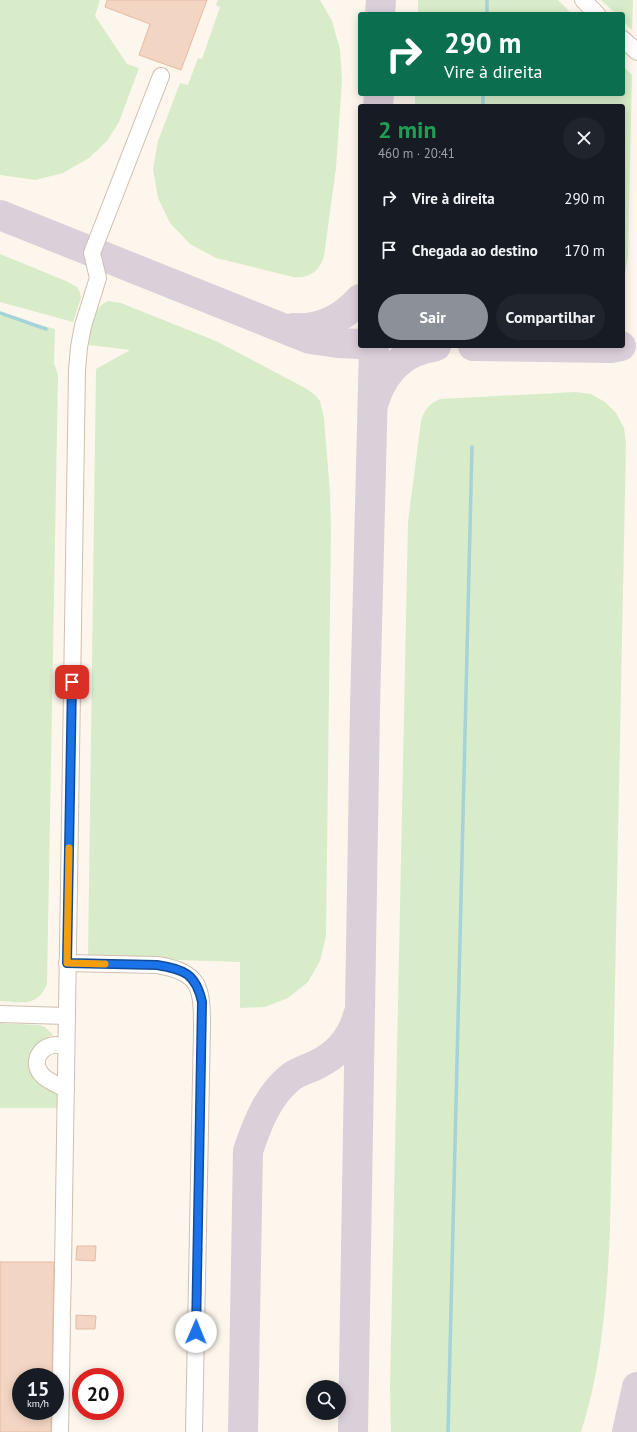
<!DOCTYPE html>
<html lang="pt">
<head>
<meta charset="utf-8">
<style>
  :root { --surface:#171b24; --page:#20242c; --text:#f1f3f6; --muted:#9ea1a6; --accent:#8c9099 }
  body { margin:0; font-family:"PT Sans",sans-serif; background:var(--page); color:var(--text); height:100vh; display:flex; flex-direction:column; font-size:15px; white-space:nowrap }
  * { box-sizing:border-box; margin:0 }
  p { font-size:13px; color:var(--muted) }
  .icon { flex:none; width:22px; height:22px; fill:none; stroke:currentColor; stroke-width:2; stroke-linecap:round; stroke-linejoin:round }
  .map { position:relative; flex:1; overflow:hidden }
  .sheet { position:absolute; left:358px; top:104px; width:267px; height:244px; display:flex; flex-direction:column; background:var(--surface); border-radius:4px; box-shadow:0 2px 10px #0003 }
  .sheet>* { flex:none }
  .hud { position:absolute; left:358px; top:12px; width:267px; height:84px; border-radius:4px; box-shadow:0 2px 10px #0003; background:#0b6e4f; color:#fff; overflow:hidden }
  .buttons { position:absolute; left:306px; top:1380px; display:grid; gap:8px }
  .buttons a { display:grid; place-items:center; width:40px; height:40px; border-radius:50%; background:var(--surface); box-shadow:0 2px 10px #0003; font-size:20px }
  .speed { position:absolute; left:12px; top:1368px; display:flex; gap:8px; font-size:20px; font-weight:700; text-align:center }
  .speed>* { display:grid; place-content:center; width:52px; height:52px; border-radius:50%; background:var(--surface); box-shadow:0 2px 10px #0003; line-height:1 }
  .speed small { font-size:10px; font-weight:400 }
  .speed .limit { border:6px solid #d22; background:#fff; color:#111 }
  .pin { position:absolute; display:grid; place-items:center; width:34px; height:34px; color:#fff; margin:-17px; border-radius:8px; box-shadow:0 2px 6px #0006 }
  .me { position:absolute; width:44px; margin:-22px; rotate:1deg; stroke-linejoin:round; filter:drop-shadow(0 0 3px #0008) }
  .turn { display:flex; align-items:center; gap:14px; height:84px; padding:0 20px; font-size:18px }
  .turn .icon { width:52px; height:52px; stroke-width:2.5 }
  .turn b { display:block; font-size:28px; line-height:34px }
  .round { display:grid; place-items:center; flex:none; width:42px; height:42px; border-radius:21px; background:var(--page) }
  .summary { display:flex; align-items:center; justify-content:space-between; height:68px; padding:0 20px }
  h1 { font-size:24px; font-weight:600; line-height:30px; color:#1e9e55 }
  .primary-button { display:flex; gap:8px; margin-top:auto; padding:8px 20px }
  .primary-button a { flex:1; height:46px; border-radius:24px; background:var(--accent); color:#fff; font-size:16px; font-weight:600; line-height:46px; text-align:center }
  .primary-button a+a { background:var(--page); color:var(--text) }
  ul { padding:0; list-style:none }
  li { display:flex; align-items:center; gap:12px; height:52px; padding:0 20px }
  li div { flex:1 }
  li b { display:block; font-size:15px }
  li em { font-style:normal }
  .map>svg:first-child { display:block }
  .green { fill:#d8ecc9 }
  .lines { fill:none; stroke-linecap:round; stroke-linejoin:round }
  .stream { stroke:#a5d3da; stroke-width:3.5 }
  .taxiway { stroke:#dbcfda; stroke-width:30 }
  .building { fill:#f3d5c3; stroke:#e6bba3 }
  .minor-casing { stroke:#d1beb0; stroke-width:18 }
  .minor { stroke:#fff; stroke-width:16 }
  .route-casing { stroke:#114b97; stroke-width:10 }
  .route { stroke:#1a73e8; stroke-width:7 }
  .slow { stroke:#f59e0b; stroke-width:7 }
</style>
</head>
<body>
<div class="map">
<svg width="637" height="1432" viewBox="0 0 637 1432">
  <rect width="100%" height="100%" fill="#fdf6ec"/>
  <g class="green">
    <path d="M0,0H100L95,16L127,64L139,68L119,122L107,141L89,158L63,173L35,180L0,175Z"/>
    <path d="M218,0H320L332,21L340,49L342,80L336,168L324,256C320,271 309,279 293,277L216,258L190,244L170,223L158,198L153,169L158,141L180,83L188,85L198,58L202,59L220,7L216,5Z"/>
    <path d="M418,0H558L572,14H418Z"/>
    <path d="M601,0H633L632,30L623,21V14H616Z"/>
    <path d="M623,66L632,75L628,257L625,274L623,277V106H415V94H623Z"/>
    <path d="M0,254L66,281L77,287L80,293L81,298L73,322L0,302Z"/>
    <path d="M108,301L121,303L216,341L307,389L316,396L320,401L324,418L330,493L331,530L326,936L320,961L308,982L288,998L265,1007L240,1008V962L88,957L96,369L130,350L89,345C91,329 90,309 108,301Z"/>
    <path d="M0,315L55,329L54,363L58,375L47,984C37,1008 21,1002 0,1001Z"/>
    <path d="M575,392L591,394L605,402L616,413L624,428L626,443L610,1229C607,1297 602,1367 581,1432H391L390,1390L408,522L421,421C424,410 429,404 440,399Z"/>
    <path d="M0,1023L39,1025L45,1027L53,1035C44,1038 39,1042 33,1050L59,1097V1108H0Z"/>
  </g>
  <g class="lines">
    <g class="stream">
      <path d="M487,14V0"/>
      <path d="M483,106V94"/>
      <path d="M0,313L46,329"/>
      <path d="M448,1432L472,447"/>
    </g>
    <g class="taxiway">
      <path d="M380,14L381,0"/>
      <path d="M378,106L379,94"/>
      <path d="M0,215L310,339L338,343L360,344"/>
      <path d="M293,328C320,330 342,319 360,299"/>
      <path d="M473,346L611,348L621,346"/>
      <path d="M374,402C380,381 394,361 415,352C421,349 429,348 436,346"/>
      <path d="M243,1432L248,1151C257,1124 268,1095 291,1077C299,1071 308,1069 316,1065C337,1055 352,1038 358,1015"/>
      <path d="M353,1432L365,708L374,346"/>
      <path d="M627,1432L637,1387"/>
    </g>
  </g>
  <g class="building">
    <path d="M107,0H207L181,70L139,55L150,24L105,7Z"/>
    <path d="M77,1246H96L95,1261L76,1260Z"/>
    <path d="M0,1262H54L52,1377H21V1411H51V1432H0Z"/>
    <path d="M76,1315L96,1316L95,1329H76Z"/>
  </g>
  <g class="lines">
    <defs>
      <g id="minor">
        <path d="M583,0L597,14"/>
        <path d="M623,39L637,52"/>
        <path d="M67,963L157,965C201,972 202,988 202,1028L194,1432"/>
        <path d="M0,1014L66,1016"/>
        <path d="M66,1089C58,1085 47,1081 42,1075C28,1060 45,1038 66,1047"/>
        <path d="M63,1268L77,370L79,347L83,326L98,278L92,253L161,76"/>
        <path d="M62,1311L63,1273"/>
        <path d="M61,1380L62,1316"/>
        <path d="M60,1432L61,1385"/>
      </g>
    </defs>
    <use href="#minor" class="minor-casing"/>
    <use href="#minor" class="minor"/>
  </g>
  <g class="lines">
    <defs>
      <path id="route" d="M72,682L67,963L157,965C184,969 196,974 202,1002L196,1332"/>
    </defs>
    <use href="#route" class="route-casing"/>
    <use href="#route" class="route"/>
    <path class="slow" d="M69,848L67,963L105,964"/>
  </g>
</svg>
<div class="buttons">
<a><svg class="icon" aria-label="search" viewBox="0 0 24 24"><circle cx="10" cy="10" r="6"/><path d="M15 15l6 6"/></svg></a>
</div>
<div class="speed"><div>15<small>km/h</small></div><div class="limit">20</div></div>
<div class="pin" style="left:72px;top:682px;background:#d93025"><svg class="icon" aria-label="arrive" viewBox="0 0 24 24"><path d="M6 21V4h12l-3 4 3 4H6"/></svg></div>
<svg class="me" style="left:196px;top:1332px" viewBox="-20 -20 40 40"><circle r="19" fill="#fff"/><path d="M0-13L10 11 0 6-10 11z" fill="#1a73e8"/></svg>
<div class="hud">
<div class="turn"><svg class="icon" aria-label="right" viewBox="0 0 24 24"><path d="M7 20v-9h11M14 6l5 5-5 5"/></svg><div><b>290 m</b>Vire à direita</div></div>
</div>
<section class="sheet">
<div class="summary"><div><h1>2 min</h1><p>460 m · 20:41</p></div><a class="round"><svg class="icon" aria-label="close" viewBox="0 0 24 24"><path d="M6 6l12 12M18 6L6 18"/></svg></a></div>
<ul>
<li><svg class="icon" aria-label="right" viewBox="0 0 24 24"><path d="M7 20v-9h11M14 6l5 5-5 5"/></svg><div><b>Vire à direita</b></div><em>290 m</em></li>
<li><svg class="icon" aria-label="arrive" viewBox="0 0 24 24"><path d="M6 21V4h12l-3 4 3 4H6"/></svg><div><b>Chegada ao destino</b></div><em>170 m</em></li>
</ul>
<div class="primary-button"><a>Sair</a><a>Compartilhar</a></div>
</section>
</div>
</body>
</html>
